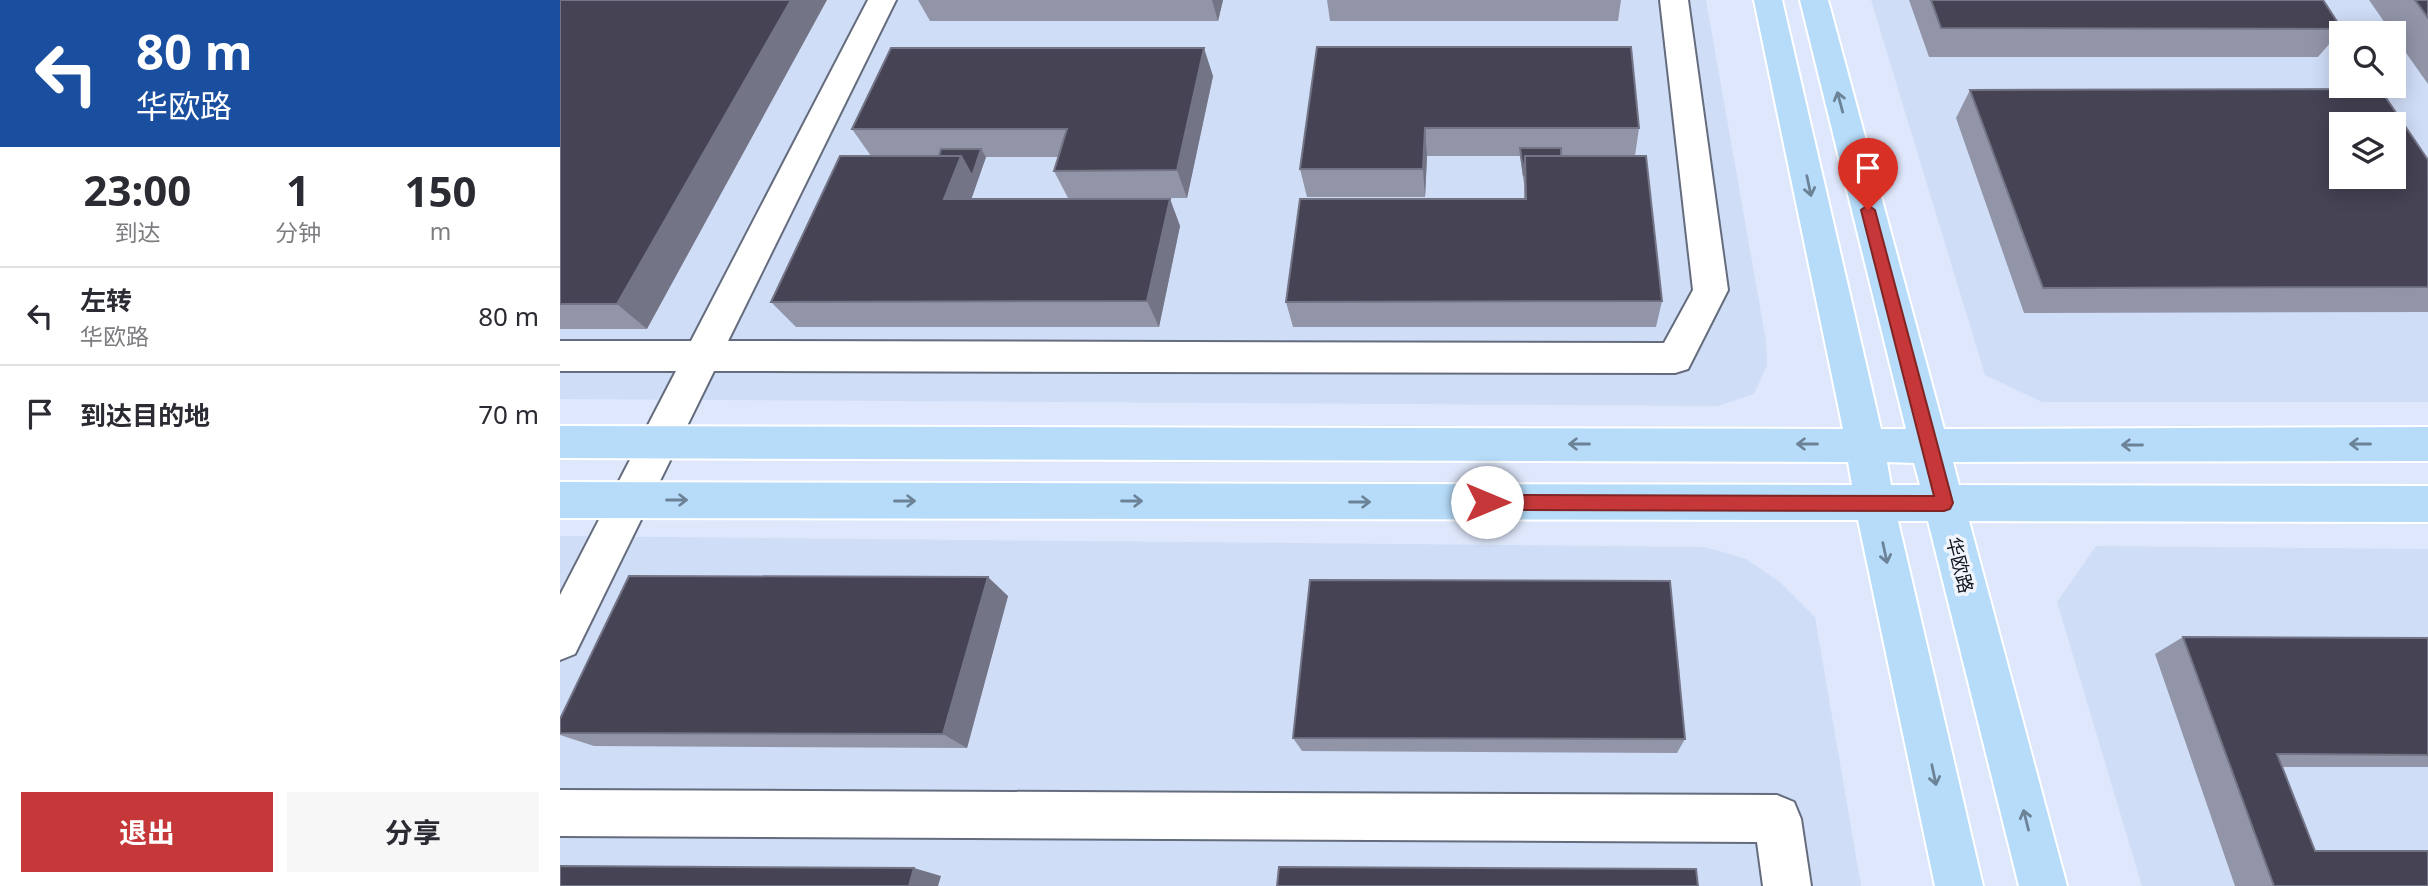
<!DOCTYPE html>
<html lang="zh">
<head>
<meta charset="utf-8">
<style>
  :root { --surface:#fff; --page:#f7f7f7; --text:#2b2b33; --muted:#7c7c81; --line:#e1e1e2; --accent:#c53738 }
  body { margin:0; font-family:"Noto Sans","Noto Sans SC",sans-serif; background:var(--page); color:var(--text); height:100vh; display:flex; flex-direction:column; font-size:26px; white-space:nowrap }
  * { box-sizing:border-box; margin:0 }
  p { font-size:23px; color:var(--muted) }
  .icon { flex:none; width:38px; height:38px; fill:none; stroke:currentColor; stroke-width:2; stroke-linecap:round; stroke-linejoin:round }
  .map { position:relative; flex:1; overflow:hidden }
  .side { display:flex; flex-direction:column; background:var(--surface); width:560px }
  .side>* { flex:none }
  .hud { background:#1a4fa0; color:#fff; overflow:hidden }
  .controls { position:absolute; left:1769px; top:21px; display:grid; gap:14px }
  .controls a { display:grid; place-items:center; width:77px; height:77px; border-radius:0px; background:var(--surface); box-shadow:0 4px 18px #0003; font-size:35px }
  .pin { position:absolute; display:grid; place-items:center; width:60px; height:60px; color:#fff; margin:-72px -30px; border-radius:50% 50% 50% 0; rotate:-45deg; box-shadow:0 0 7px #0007 }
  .pin .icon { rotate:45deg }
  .me { position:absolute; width:77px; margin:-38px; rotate:90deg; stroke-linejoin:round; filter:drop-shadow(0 0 5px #0008) }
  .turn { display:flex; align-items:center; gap:24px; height:147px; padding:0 21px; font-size:32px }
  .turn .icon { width:91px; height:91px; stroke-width:2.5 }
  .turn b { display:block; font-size:49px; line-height:60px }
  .eta { display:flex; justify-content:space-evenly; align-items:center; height:119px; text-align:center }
  .eta b { font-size:42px; font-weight:700; line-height:49px }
  .cta { display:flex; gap:14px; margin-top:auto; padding:14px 21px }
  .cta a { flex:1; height:80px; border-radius:0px; background:var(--accent); color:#fff; font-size:28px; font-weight:700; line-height:80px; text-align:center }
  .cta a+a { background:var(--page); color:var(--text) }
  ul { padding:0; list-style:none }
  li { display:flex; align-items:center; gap:21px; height:98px; padding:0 21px; border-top:2px solid var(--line) }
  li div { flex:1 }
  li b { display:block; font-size:26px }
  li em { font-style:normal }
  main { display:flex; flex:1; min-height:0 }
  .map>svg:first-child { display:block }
  .built { fill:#d0ddf7; fill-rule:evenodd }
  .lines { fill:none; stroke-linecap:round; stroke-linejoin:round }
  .minor-casing { stroke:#646c7d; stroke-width:4 }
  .major-casing { stroke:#fff; stroke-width:4 }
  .minor { fill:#fff; fill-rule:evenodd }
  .major { fill:#b6dcfa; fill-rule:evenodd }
  .wall { fill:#9295a8 }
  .shaded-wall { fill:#737486 }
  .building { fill:#454354; stroke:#737486; stroke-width:2; fill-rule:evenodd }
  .oneway { stroke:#6c8296 }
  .route { fill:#c53738; stroke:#802424; stroke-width:2 }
  .labels { text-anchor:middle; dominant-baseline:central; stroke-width:7; stroke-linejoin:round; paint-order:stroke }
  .street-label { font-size:19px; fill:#11141b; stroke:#f0f4fc }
</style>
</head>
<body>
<main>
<section class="side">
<div class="hud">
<div class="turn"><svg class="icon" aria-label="left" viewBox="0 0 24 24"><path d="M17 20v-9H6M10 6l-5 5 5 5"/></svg><div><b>80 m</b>华欧路</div></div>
</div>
<div class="eta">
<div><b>23:00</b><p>到达</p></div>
<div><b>1</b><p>分钟</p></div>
<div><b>150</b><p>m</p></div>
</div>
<ul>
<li><svg class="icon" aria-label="left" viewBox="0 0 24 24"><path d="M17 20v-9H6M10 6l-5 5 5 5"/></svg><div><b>左转</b><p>华欧路</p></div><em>80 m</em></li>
<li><svg class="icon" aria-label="arrive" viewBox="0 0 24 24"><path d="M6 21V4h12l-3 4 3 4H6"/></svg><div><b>到达目的地</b></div><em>70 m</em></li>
</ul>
<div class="cta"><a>退出</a><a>分享</a></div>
</section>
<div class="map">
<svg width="1868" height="886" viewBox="0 0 1868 886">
  <rect width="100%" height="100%" fill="#dee7fb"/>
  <g class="built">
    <path d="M0,0H1146L1206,341L1207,365L1194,394L1158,406L0,399Z"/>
    <path d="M1311,0H1868V402H1482L1425,375ZM1782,33H1834V86H1782ZM1782,124H1834V177H1782Z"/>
    <path d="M0,536L1145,547L1186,559L1221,583L1255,617L1301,886H0Z"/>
    <path d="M1536,546L1868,549V886H1582L1497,602Z"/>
  </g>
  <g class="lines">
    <defs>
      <g id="minor">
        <path d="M308,0H336L168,341L1104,343L1133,290L1100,0H1128L1168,290L1128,369L1115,373L154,371L15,654L0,660V595L116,371H0V341H131Z"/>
        <path d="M0,790L1217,795L1234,802L1241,819L1251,886H1203L1197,842L0,836Z"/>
      </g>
      <path id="major" d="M1194,0H1222L1321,429H1346L1240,0H1268L1384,429L1868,427V461L1393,462L1399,485L1868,486V522L1409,521L1507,886H1459L1368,521H1338L1423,886H1375L1298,520L0,518V482L1292,485L1288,462L0,458V426L1283,429ZM1327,462L1354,463L1360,485H1331Z"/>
    </defs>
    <use href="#minor" class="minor-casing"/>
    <use href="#major" class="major-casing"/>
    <use href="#minor" class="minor"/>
    <use href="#major" class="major"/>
  </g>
  <g class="wall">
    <path d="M0,0L87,329H0Z"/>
    <path d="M358,0H663L658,21H370Z"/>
    <path d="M767,0H1061L1058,21H770Z"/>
    <path d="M1349,0H1763L1782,29L1758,57H1369Z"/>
    <path d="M1809,0H1868V84L1834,36V33H1832Z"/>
    <path d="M757,47L1079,128L1075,156L1102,301L1096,327H733L726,302L964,199V184L960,156H867L865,197H747L740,169Z"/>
    <path d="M653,76L627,198H508L494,171L499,157H426L411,199H610L620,226L599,327H236L211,302L311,156L292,129Z"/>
    <path d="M1410,90L1868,160V312L1464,313L1396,118Z"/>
    <path d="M448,596L407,748L34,746L0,735V719Z"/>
    <path d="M1623,637L1868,638V767H1722L1755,851L1868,886H1675L1595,654Z"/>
    <path d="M733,738L1125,739L1117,753L742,751Z"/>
  </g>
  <g class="shaded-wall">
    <path d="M231,0H267L87,329L57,304Z"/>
    <path d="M652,0H663L658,21Z"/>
    <path d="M644,48L653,76L627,198L617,170Z"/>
    <path d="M865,128L867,156L865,197L863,169Z"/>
    <path d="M421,149L426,157L402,226L384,199L401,156Z"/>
    <path d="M610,199L620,226L599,327L587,301Z"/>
    <path d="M428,577L448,596L407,748L383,734Z"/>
    <path d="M354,868L381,876L378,886H349Z"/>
  </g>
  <g class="building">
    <path d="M0,0H231L57,304H0Z"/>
    <path d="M1371,0H1763L1782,29L1381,28Z"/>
    <path d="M1855,0H1868V18Z"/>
    <path d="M757,47H1071L1079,128H865L863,169H740Z"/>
    <path d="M331,48H644L617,170L494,171L507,129H292Z"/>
    <path d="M1820,89L1868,160V287L1483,288L1410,90ZM1782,124H1834V177H1782Z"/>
    <path d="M960,148H1001V156H965L964,176Z"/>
    <path d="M381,149H421L412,176L401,156H379Z"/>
    <path d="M280,156H401L384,199H610L587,301L211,302Z"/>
    <path d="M965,156H1086L1102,301L726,302L740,199H966Z"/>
    <path d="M69,576L428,577L383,734L0,733V719Z"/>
    <path d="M750,580L1110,581L1125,739L733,738Z"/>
    <path d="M1623,637L1868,638V755L1717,754L1755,851H1868V886H1714Z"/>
    <path d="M0,866L354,868L349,886H0Z"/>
    <path d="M719,867L1136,869L1138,886H717Z"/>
  </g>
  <defs><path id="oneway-shaft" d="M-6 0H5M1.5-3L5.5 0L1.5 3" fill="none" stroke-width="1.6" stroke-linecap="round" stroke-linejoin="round" transform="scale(1.75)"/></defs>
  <g class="oneway">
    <use href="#oneway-shaft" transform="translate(1280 102) rotate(-105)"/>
    <use href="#oneway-shaft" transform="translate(1249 186) rotate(78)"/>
    <use href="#oneway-shaft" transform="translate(1019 444) rotate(-180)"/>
    <use href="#oneway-shaft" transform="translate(1247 444) rotate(-180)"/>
    <use href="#oneway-shaft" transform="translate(1800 444) rotate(180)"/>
    <use href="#oneway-shaft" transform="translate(1572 445) rotate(180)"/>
    <use href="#oneway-shaft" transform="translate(117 500)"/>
    <use href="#oneway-shaft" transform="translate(345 501)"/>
    <use href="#oneway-shaft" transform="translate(572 501)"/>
    <use href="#oneway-shaft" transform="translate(800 502)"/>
    <use href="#oneway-shaft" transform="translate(1325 553) rotate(78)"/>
    <use href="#oneway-shaft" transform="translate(1374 775) rotate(78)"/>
    <use href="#oneway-shaft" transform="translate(1466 820) rotate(-104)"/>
  </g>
  <path class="route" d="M1308,205L1315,210L1393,503L1390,509L1384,511L927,510L921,507L919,502L921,497L927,495L1374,496L1301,210Z"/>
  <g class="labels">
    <g class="street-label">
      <text transform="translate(1400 565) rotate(76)">华欧路</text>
    </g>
  </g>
</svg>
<div class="controls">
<a><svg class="icon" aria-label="search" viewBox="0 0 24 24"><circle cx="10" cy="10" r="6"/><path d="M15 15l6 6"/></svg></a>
<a><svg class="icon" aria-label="layers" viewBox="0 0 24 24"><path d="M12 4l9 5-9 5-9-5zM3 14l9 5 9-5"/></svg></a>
</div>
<div class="pin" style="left:1308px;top:210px;background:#d93025"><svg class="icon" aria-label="arrive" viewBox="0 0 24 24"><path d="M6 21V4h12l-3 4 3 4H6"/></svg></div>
<svg class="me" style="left:927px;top:502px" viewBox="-20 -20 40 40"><circle r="19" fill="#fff"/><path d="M0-13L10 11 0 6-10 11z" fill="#c53738"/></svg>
</div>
</main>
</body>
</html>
